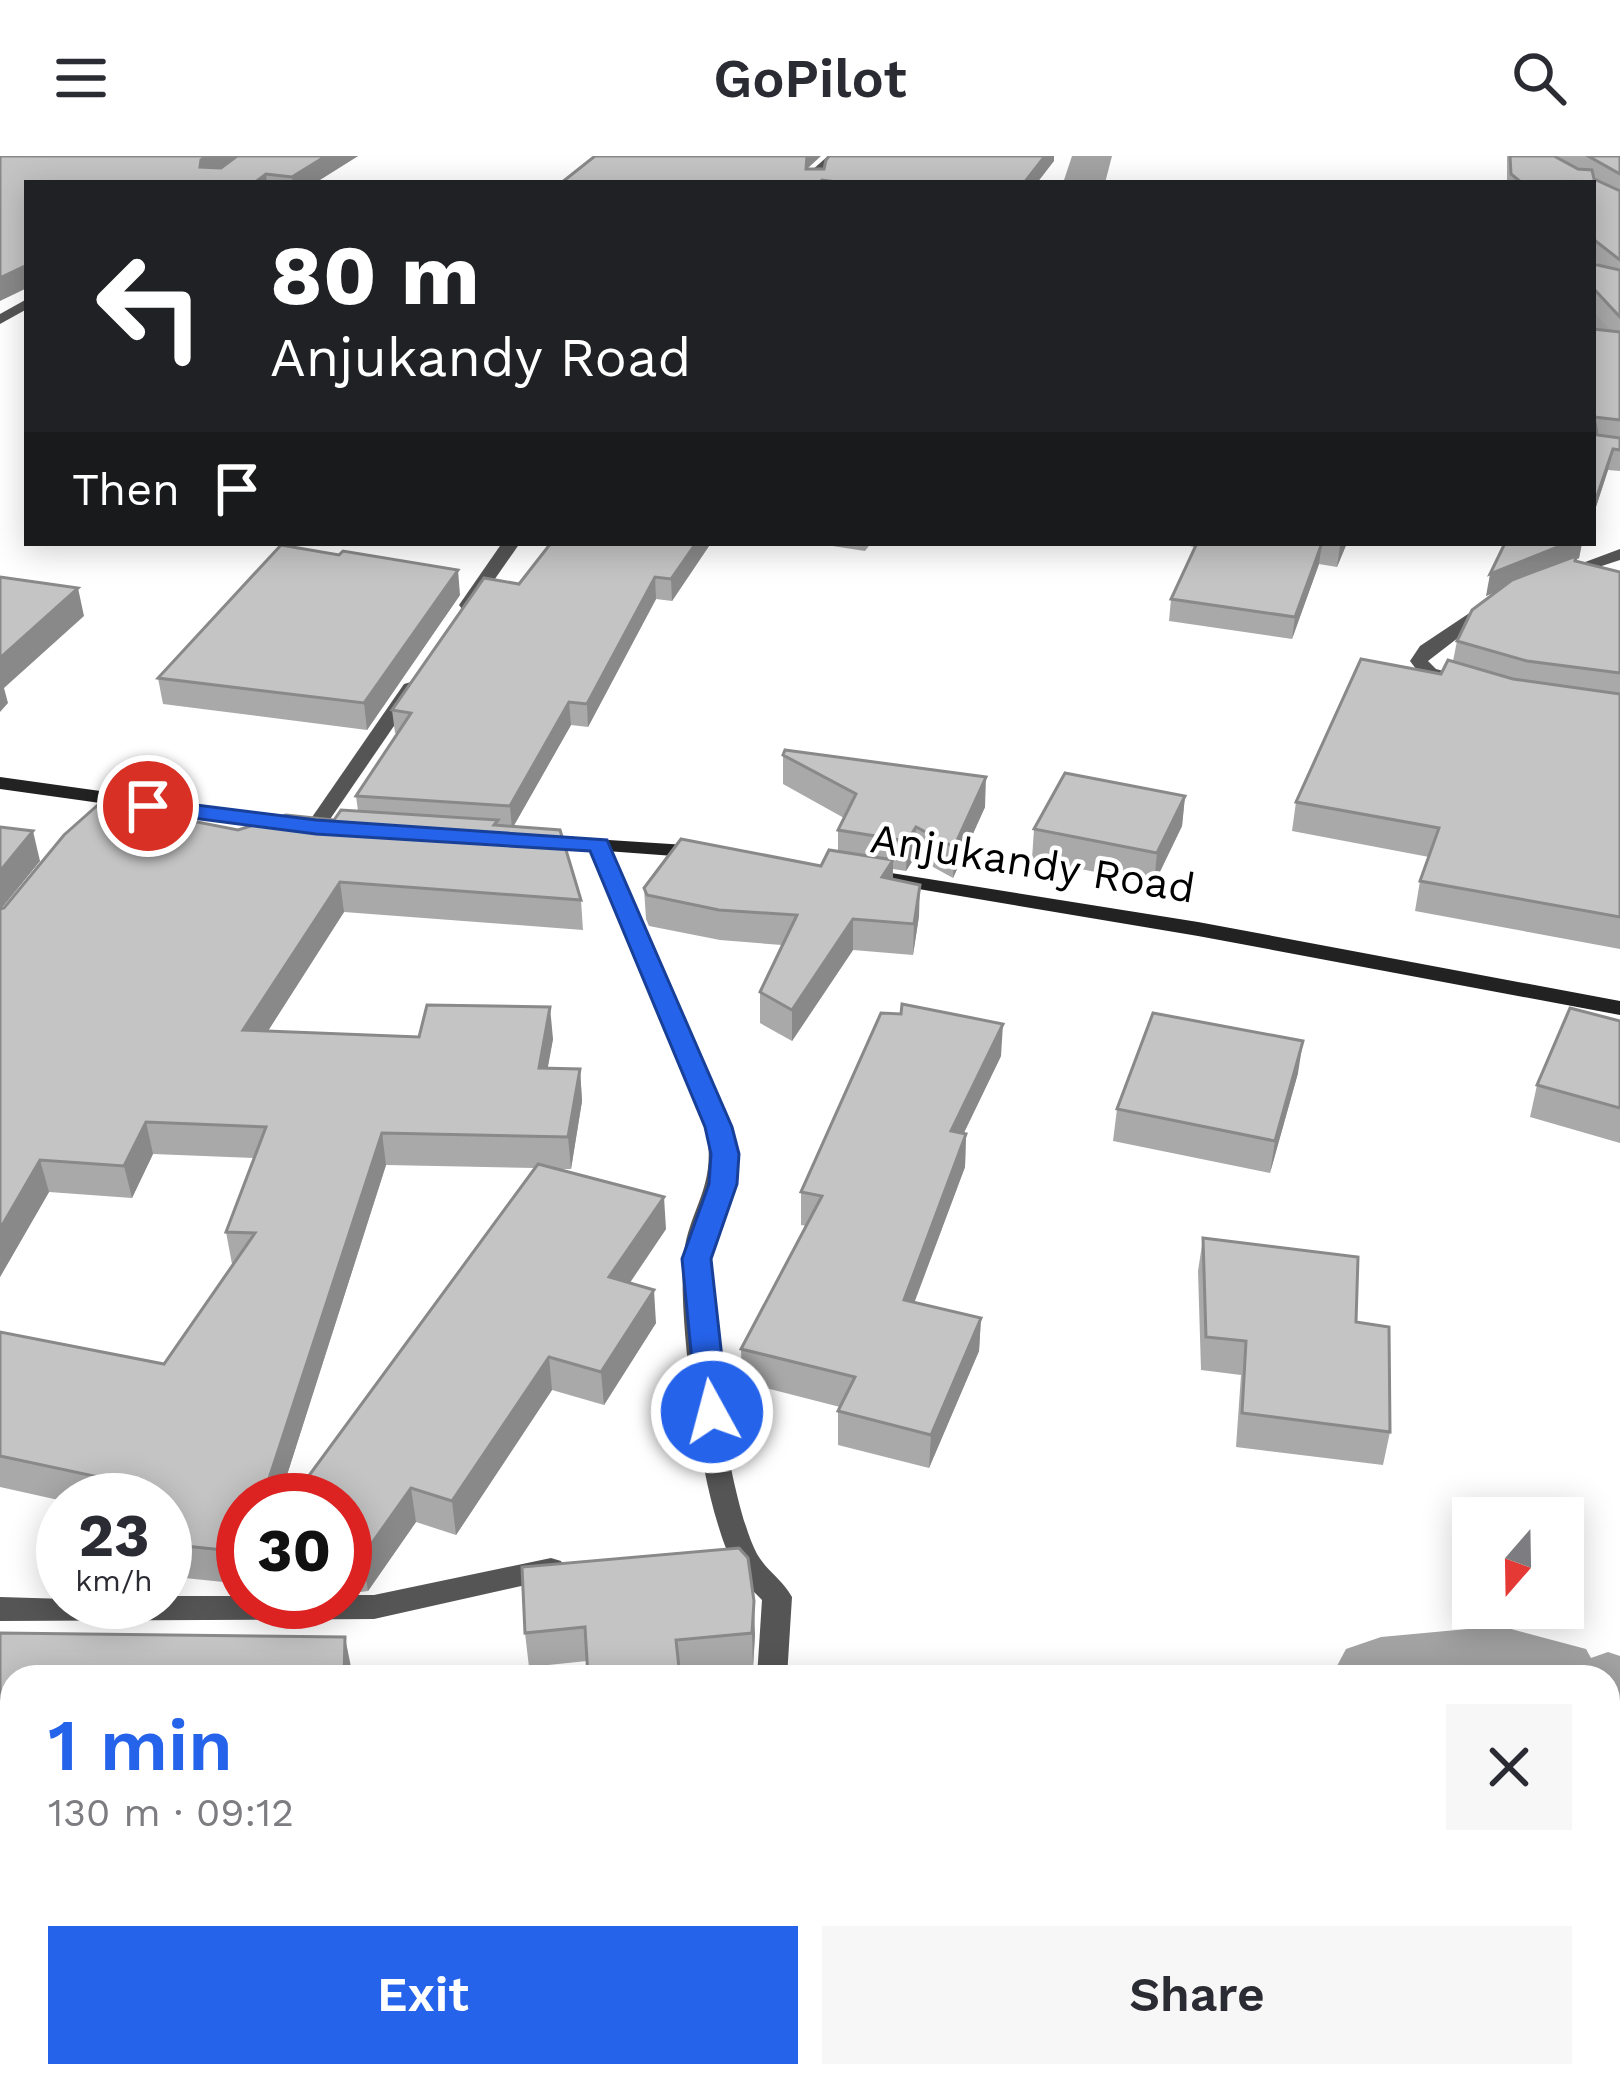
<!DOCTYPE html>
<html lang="en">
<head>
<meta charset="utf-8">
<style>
  :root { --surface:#fff; --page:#f7f7f7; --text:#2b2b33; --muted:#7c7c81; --accent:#2563eb }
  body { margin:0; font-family:"Work Sans",sans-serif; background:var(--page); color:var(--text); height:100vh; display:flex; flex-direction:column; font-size:45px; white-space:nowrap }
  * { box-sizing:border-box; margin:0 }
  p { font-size:39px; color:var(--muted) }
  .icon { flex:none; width:66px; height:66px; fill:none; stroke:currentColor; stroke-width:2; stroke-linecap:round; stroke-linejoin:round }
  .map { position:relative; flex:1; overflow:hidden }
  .panel { position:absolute; left:0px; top:1509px; width:1620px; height:423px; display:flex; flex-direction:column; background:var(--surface); border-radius:36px 36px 0 0; box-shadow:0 6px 30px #0003 }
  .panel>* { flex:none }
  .guide { position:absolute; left:24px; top:24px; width:1572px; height:366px; border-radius:0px; box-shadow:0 6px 30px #0003; background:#202124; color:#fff; overflow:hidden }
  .needle { width:78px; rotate:200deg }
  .buttons { position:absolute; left:1452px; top:1341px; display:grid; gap:24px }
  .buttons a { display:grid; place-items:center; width:132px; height:132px; border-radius:0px; background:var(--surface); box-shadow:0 6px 30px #0003; font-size:60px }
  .speed { position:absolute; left:36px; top:1317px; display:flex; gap:24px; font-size:60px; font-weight:700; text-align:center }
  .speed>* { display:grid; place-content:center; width:156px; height:156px; border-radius:50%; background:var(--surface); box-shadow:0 6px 30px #0003; line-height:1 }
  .speed small { font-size:30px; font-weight:400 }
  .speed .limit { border:18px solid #d22; background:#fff; color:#111 }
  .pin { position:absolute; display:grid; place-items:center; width:102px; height:102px; color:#fff; margin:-51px; border:6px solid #fff; border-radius:50%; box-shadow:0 3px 12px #0007 }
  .me { position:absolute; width:132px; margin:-66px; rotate:353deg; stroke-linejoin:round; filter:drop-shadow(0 0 9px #0008) }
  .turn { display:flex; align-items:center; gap:42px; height:252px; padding:0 48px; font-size:54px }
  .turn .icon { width:156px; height:156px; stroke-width:2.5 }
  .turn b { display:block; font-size:84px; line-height:102px }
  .then { display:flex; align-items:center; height:114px; padding:0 48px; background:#0003; gap:24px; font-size:45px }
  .round { display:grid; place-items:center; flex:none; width:126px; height:126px; border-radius:0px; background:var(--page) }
  .summary { display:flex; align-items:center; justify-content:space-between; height:204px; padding:0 48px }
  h1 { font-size:72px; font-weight:600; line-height:90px; color:var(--accent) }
  .action { display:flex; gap:24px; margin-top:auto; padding:24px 48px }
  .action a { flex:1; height:138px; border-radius:0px; background:var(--accent); color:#fff; font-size:48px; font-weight:600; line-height:138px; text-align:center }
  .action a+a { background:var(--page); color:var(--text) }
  header { display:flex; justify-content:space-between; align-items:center; height:156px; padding:0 48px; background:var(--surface); font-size:54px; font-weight:600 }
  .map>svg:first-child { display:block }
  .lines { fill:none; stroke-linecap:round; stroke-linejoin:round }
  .canal { fill:#a3a3a3; fill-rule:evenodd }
  .street { fill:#555; fill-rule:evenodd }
  .secondary { fill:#222; fill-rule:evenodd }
  .wall { fill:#a9a9a9 }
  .shaded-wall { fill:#898989 }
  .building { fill:#c4c4c4; stroke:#898989; stroke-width:3 }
  .route { fill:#2563eb; stroke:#184099; stroke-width:3 }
  .labels { text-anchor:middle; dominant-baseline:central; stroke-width:9; stroke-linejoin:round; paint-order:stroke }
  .street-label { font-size:42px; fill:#000; stroke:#fff }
</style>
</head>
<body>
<header><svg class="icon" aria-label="menu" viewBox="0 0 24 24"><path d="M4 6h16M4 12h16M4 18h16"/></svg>GoPilot<svg class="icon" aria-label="search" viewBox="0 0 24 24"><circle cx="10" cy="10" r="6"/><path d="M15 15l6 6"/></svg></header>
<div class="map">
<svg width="1620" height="1930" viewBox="0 0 1620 1930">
  <rect width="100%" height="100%" fill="#fff"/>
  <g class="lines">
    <g class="canal">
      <path d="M1072,0H1112L1105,27H1063Z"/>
      <path d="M1593,152L1620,158V186L1593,180Z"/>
      <path d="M1500,1470L1586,1493L1591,1502L1608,1496L1620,1500V1583L1608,1579V1521H1331L1346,1493L1381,1481Z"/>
      <path d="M1093,1920H1209L1208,1930H1092Z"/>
    </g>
    <g class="street">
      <path d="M828,0H841L821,19V27H809L811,15Z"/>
      <path d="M27,143V153L0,168V158Z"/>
      <path d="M502,387H520L474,453H462L459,449Z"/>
      <path d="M1620,393V404L1562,423L1553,418Z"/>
      <path d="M1492,442L1501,447L1498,451L1428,505L1436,513L1466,521V529L1422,521L1410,505L1420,490Z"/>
      <path d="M411,526L420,532L322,675H308V667L404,528Z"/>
      <path d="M599,682L609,688L730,971C742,1035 712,1051 709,1106C705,1167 729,1345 757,1398C766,1414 783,1424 792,1441L787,1521H757L762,1444C751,1433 740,1422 733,1408C702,1348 679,1175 683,1106C687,1051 718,1035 706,971L589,688Z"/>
      <path d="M551,1402L561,1405L566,1413L561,1421L374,1463L0,1465V1441L165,1446V1440H243V1446H345V1439H374Z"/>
      <path d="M655,1920H691L686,1930H650Z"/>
    </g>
    <g class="secondary">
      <path d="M0,621L294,662L304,668L294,674L0,633Z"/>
      <path d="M532,679L701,690L711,696L701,702L525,689L522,685Z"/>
      <path d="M866,713L1198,766L1620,845V859L1198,780L859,723L855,719L859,715Z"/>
    </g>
  </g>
  <g class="wall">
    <path d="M0,0H358L315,27H27Z"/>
    <path d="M1507,0H1620V315L1608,314L1593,360V173L1611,175L1593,155V108L1600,110L1593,104V27H1507Z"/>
    <path d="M551,387H711L672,445L656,443L588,571L571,569L513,671L581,744L583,774L344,756L268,875L419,881L553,883L547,913H580L582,945L571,1013H556L666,1073L630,1127L656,1167L604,1249L552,1234L456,1379L416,1366L368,1435L345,1438V1344L535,1012L386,1009L279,1344H243V1428L165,1420V1344L63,1345L0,1331V1176L164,1208L234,1108H232L226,1076L254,1002L153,998L132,1042L49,1036L0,1121V671L40,705L1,753L238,674L334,664L358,655L356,640L397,577H395L392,554L519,428Z"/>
    <path d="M813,387H871L865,395Z"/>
    <path d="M1173,387H1347L1337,411L1319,408L1292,483L1169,465L1171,443L1195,391Z"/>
    <path d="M1505,387H1582L1579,402L1575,405L1620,416V793L1415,755L1420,725L1429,701L1292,675L1296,646L1453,505L1457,485L1495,436L1486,440Z"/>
    <path d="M339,399L460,439L367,574L163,548L158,522Z"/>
    <path d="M783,599L985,651L953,722L915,701L906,715L893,713V724L919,760L913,799L853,794L792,885L760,867V836L782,789L720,784L649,770L646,763L644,732L821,710L838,695V674L844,662L783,628Z"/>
    <path d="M1185,640L1182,670L1154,728L1032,703L1034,673Z"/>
    <path d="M1620,865V987L1530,961L1537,929Z"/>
    <path d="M1001,900L963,978H966L965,1011L914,1146L981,1162L979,1195L929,1312L838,1289V1255L840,1251L742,1226L741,1193L807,1070L801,1069V1036Z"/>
    <path d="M1298,917L1270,1017L1113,985L1117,953Z"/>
    <path d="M1203,1082L1356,1166L1390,1276L1383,1309L1236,1291L1241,1219L1201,1214L1198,1115Z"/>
    <path d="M522,1411L755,1479L753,1511L680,1518L587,1505L529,1511L525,1477Z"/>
    <path d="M0,1477L12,1521V1696L0,1695Z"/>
    <path d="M421,1920H590L589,1930H423Z"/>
  </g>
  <g class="shaded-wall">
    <path d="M207,0H237L203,27L200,11L201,4Z"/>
    <path d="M326,0H358L315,27H293L292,21Z"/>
    <path d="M807,0H821L808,12L806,27Z"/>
    <path d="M1045,0H1054V5L1037,27H1024Z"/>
    <path d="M266,18L267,27H254Z"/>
    <path d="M27,109V132L0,145V122Z"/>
    <path d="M1613,293L1608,314L1593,360V352Z"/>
    <path d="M696,387H711L672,445L671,423Z"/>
    <path d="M1322,387L1319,408L1292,483L1295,461Z"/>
    <path d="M1341,387H1347L1337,411L1340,390Z"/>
    <path d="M1568,387H1582L1579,402L1486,440L1490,418Z"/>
    <path d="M458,414L460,439L367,574L364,547Z"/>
    <path d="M655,421L656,443L588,571L587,548Z"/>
    <path d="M78,432L84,460L4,532L8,547L0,556V502Z"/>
    <path d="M569,546L571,569L512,673L510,650Z"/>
    <path d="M986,621L985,651L953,722L954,691Z"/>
    <path d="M1185,640L1182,670L1154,728L1157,697Z"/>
    <path d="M916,671L915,701L906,715L907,685Z"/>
    <path d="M33,675L40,705L0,754V715Z"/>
    <path d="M893,704V735L882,721Z"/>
    <path d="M340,726L344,756L248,906L243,874Z"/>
    <path d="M920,729L919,760L913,799L914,768Z"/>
    <path d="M853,763V794L792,885V854Z"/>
    <path d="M550,851L553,883L542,944L539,912Z"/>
    <path d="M1003,868L1001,900L949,1008L951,975Z"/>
    <path d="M1303,885L1298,917L1270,1017L1275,985Z"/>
    <path d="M580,913L582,945L571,1013L568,981Z"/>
    <path d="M146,966L153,998L132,1042L124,1010Z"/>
    <path d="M382,977L386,1009L279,1344H262Z"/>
    <path d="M966,978L965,1011L903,1177L904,1144Z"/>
    <path d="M40,1004L49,1036L0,1121V1073Z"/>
    <path d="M664,1041L666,1073L611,1154L609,1121Z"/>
    <path d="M654,1134L656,1167L604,1249L601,1216Z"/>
    <path d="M981,1162L979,1195L929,1312L931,1279Z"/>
    <path d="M549,1201L552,1234L456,1379L452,1345Z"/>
    <path d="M411,1332L416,1366L368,1435L362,1401Z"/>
    <path d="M754,1445L755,1479L753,1511L752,1477Z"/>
    <path d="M345,1481L353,1521H344Z"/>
    <path d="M584,1920H590L589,1930H584Z"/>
  </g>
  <g class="building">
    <path d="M0,0H207L201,4L200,11L221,12L237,0H326L292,21L266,18L254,27H27V109L0,122Z"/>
    <path d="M595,0H807L806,13H824L826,4L829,0H1045L1024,27H845L822,24L819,27H561Z"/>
    <path d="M1510,0H1554L1578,13L1592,14L1594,23L1620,35V104L1593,83V27H1522L1511,18Z"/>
    <path d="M1588,0H1620V18Z"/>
    <path d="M1593,108L1620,114V161L1593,132Z"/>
    <path d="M1593,173L1620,176V264L1594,261L1597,279L1620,282V294L1613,293L1593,352Z"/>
    <path d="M551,387H696L671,423L655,421L587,548L569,546L510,650L356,640L411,557L392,554L484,422L519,428Z"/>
    <path d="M1197,387H1322L1295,461L1171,443Z"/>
    <path d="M1505,387H1568L1490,418Z"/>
    <path d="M281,389L339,399L343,395L458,414L364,547L158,522Z"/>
    <path d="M1576,400L1575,405L1620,416V517L1527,505L1457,485L1472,454L1512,424Z"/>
    <path d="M0,421L78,432L0,502Z"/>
    <path d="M1361,503L1441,518L1448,504L1513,523L1620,538V761L1420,725L1439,672L1296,646Z"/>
    <path d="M785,594L986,621L954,691L916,671L907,685L838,674L856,638L783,599Z"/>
    <path d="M1065,617L1185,640L1157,697L1034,673Z"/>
    <path d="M100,647L238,674L286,659L334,664L341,654L498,664L494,669L560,674L581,744L340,726L243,874L419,881L427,849L550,851L539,912L580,913L568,981L382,977L262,1344H243V1396L165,1388V1344H83L94,1320L0,1300V1176L164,1208L255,1077L226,1076L266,971L146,966L124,1010L40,1004L0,1073V753L4,752L64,679Z"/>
    <path d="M0,671L33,675L0,715Z"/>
    <path d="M681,683L821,710L829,694L893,704L882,721L920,729L914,768L853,763L792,854L760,836L797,759L719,754L647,739L644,732Z"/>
    <path d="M902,848L1003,868L951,975L966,978L904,1144L981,1162L931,1279L838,1255L855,1221L741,1193L822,1040L801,1036L881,857L901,858Z"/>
    <path d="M1570,852L1620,865V952L1537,929Z"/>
    <path d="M1153,857L1303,885L1275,985L1117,953Z"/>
    <path d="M538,1008L664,1041L609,1121L654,1134L601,1216L549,1201L452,1345L411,1332L362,1401L345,1403V1344H291Z"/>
    <path d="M1203,1082L1358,1101L1356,1166L1389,1171L1390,1276L1242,1257L1246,1185L1206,1181Z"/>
    <path d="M739,1392L748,1402L754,1445L752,1477L676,1484L680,1521H588L585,1471L525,1477L522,1411Z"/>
    <path d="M0,1477L345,1481L344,1521H12V1654L0,1653Z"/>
    <path d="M490,1920H584L583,1921Z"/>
  </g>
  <path class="route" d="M148,643L316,664L607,684L732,971L739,998L737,1028L711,1103L728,1256L723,1263H701L697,1256L682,1103L709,1028L711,998L705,971L590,695L316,678L140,655L136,650Z"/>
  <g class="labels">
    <g class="street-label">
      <text transform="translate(1033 707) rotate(9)">Anjukandy Road</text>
    </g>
  </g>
</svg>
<div class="buttons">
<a><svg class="needle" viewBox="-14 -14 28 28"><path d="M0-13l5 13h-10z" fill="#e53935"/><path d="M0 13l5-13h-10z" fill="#7c7c81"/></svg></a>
</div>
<div class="speed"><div>23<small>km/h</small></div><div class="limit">30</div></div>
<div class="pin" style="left:148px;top:650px;background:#d93025"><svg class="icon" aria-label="arrive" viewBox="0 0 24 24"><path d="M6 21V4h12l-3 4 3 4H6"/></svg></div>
<svg class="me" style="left:712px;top:1256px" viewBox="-20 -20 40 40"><circle r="17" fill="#2563eb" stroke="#fff" stroke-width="3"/><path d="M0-11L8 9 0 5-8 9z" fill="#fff"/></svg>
<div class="guide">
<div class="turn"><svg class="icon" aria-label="left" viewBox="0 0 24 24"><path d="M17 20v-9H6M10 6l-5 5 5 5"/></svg><div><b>80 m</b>Anjukandy Road</div></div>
<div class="then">Then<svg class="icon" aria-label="arrive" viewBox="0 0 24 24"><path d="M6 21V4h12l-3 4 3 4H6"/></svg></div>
</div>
<section class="panel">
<div class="summary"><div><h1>1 min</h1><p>130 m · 09:12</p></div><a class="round"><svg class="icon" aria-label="close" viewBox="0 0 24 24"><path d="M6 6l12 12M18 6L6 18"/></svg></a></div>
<div class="action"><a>Exit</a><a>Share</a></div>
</section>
</div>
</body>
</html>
